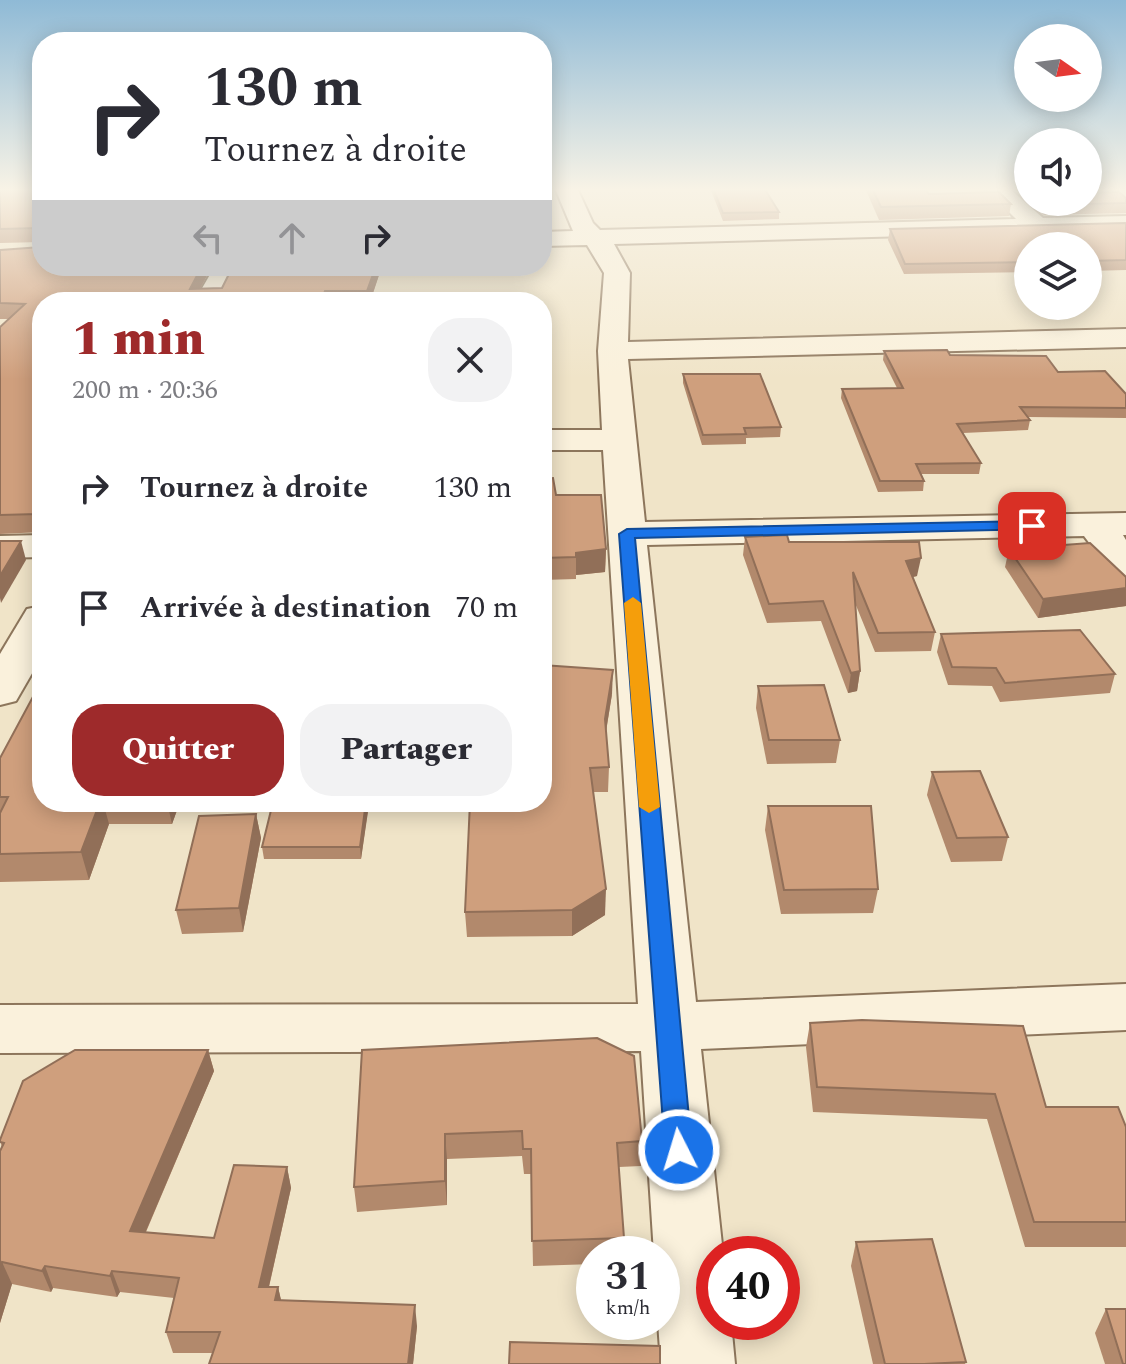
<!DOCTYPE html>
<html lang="fr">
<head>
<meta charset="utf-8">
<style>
  :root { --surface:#fff; --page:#f2f2f3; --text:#2b2b33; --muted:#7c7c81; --accent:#9e2a2b }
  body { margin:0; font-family:Spectral,serif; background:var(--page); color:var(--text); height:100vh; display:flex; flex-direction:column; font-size:30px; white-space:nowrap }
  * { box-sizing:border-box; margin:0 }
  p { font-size:26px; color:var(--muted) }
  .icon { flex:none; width:44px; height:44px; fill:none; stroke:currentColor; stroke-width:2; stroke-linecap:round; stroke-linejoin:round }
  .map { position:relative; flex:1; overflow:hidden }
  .panel { position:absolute; left:32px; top:292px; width:520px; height:520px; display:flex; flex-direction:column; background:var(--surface); border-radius:32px; box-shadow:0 4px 20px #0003 }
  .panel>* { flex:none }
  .hud { position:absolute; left:32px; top:32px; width:520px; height:244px; border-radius:32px; box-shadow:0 4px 20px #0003; background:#fff; color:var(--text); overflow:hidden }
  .needle { width:52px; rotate:104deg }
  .tools { position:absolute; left:1014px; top:24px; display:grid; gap:16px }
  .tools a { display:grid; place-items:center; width:88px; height:88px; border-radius:50%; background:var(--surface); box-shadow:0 4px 20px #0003; font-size:40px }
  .speed { position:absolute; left:576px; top:1236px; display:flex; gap:16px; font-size:40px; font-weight:700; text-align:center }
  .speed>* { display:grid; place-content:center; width:104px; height:104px; border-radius:50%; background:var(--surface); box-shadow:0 4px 20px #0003; line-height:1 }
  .speed small { font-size:20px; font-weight:400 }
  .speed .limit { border:12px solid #d22; background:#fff; color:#111 }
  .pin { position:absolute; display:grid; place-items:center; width:68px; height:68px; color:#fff; margin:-34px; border-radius:16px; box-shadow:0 4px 12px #0006 }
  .me { position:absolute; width:88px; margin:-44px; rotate:355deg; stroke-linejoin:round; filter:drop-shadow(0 0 6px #0008) }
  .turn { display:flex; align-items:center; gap:28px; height:168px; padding:0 40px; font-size:36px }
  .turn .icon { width:104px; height:104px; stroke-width:2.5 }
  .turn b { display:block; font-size:56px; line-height:68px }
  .lanes { display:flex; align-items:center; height:76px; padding:0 40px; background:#0003; justify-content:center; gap:40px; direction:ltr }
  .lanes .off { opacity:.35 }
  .round { display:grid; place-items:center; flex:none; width:84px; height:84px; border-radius:32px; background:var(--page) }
  .overview { display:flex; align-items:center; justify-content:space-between; height:136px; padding:0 40px }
  h1 { font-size:48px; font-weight:800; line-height:60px; color:var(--accent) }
  .action { display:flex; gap:16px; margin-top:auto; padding:16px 40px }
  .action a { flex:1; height:92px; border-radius:32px; background:var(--accent); color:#fff; font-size:32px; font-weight:800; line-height:92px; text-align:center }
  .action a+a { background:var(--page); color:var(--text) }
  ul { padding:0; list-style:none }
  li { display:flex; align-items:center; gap:24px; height:120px; padding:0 40px }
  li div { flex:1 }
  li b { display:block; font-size:30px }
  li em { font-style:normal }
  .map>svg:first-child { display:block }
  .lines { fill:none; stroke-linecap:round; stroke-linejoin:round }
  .minor-casing { stroke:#8d765c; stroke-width:4 }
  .minor { fill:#faf1dc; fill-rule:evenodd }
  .wall { fill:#b2896c }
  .shaded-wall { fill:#916f58 }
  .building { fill:#cf9f7d; stroke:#916f58; stroke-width:2 }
  .route { fill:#1a73e8; stroke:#114b97; stroke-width:2 }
  .slow { fill:#f59e0b }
</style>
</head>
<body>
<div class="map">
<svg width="1126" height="1364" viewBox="0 0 1126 1364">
  <rect width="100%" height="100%" fill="#f0e4c8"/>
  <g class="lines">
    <defs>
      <g id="minor">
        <path d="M555,188H577L593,223L600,230L1016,219L985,188H1009L1043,218L1126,216V230L614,244L630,273L628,342L1126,329V347L628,359L645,522L1126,513V535H1123L1126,540V577L1112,573L1084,536L647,545L696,1002L1126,984V1030L701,1049L723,1254H714V1322H731L735,1364H661L658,1322H662V1254H654L641,1051L0,1053V1005L638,1004L603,450H542V430H602L598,351L604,273L587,245L542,246V232L573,231Z"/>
        <path d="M215,266H241L222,302H194Z"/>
        <path d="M42,535V557L0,558V536Z"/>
        <path d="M42,606V656L16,701L0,705V654L27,609Z"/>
      </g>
    </defs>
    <use href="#minor" class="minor-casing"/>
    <use href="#minor" class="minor"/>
  </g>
  <g class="wall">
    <path d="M0,188L212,266L200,289L222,288L233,266H382L370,302H42V532L0,534V327L9,319H0V250L41,247V242L0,243Z"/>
    <path d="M710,188H764L779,212V219L723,221Z"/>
    <path d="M865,188H924L929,194L1011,204L1009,216L879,220Z"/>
    <path d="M1126,198V213L1044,215L1031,204V202H1088Z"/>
    <path d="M1126,223V270L1088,271V246H1028V272L904,274L888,240L890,229Z"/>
    <path d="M884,351L950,355L1058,372L1126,394V418L1028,417L1030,420L1028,430L963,433L981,463L979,474H921L924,481L923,491L878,492L841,398L842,389L897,388L883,360Z"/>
    <path d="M683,374L781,427L780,437L746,438V444L702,445L683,383Z"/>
    <path d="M542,479L606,549L605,572L576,575V579L542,580Z"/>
    <path d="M745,537L789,542L917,576L913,577L935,632L931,651L875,652L855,603L860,671L857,691L848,693L821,621L767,623L743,555Z"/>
    <path d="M1009,549L1126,577V606L1038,618L1005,567Z"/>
    <path d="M941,634L1115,674L1110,693L1000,702L992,686L948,685L937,652Z"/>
    <path d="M758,686L840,740L836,763L767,764L756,708Z"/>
    <path d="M612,694L606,732L609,767L608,792H593L605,915L572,936L467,937L465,912Z"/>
    <path d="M0,758L42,802H180L172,824H109L89,880L0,882Z"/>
    <path d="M932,772L1008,837L1002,861L951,862L927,795Z"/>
    <path d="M273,802H369L361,859H264L262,847Z"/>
    <path d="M768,806L878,889L873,913L781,914L765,830Z"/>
    <path d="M256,814L261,838L243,932L182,934L176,910Z"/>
    <path d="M810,1023L1046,1107L1126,1127V1247H1025L987,1119L813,1112L806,1047Z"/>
    <path d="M208,1050L214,1071L146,1232L214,1238L287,1167L291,1188L269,1287H278L281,1301L417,1326L413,1364H209L213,1353H173L166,1332L174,1298L120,1292L117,1297L53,1288L51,1292L12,1284L0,1323V1151L2,1148L0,1140Z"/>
    <path d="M362,1050L642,1141L641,1166L619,1167L624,1238L623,1254H594V1264L533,1266L531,1174H524L522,1156L447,1159V1205L357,1212L354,1187Z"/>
    <path d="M856,1242L966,1362L965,1364H873L851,1266Z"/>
    <path d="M1106,1309L1126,1364H1105L1095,1333Z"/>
  </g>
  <g class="shaded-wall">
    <path d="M202,266H212L193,302L190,289Z"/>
    <path d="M376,266H382L370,302H368L367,291Z"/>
    <path d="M325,291L326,302H321Z"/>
    <path d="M42,506V530L38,514Z"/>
    <path d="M21,541L26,560L1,603L0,598V576Z"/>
    <path d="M606,549L605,572L576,575V553Z"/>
    <path d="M921,558L917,576L903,579L906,561Z"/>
    <path d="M1126,588V606L1038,618L1043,599Z"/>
    <path d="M613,670L612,694L604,743L605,719Z"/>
    <path d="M860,671L857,691L848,693L851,673Z"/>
    <path d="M100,802H103L109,824L89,880L81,852Z"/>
    <path d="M167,802H180L172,824Z"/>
    <path d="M366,802H369V805L361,859L360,847Z"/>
    <path d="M256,814L261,838L243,932L239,908Z"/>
    <path d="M606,889L605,915L572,936V910Z"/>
    <path d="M208,1050L214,1071L137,1252L130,1231Z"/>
    <path d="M445,1134L447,1159V1205L445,1181Z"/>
    <path d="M287,1167L291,1188L264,1308L259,1287Z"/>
    <path d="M2,1262L12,1284L0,1323V1270Z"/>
    <path d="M45,1266L53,1288L51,1292L42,1271Z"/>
    <path d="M112,1271L120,1292L117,1297L110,1276Z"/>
    <path d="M278,1287L283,1308L275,1300Z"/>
    <path d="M415,1305L417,1326L413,1364H408Z"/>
  </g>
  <g class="building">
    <path d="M0,188H42V266H202L190,289L222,288L233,266H376L367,291H325L321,302H42V506L38,514L0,515V327L25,304L0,303V250L41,247L42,231L39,228L0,229Z"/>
    <path d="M713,188H764L779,212L723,213Z"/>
    <path d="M872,188H924L929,194L999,192L1011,204L881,207Z"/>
    <path d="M1119,192L1126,198V203L1046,205L1042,202H1088V193Z"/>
    <path d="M1126,223V260L1088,261V246H1028V262L905,264L890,229Z"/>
    <path d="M947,350L950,355L1046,356L1058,372L1105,371L1126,394V408L1020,407L1030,420L957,424L981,463L916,464L924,481H880L842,389L903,388L884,351Z"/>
    <path d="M683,374H760L781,427L744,428L746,434L703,435Z"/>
    <path d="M553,478L556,495H601L606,549L576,553V557L542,558V479Z"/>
    <path d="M787,535L789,542H919L921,558L906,561L935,632L878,633L853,572L860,671L851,673L823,601L769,604L745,537Z"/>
    <path d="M0,541H21L0,576Z"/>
    <path d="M1090,543L1126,577V588L1043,599L1009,549Z"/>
    <path d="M1080,630L1115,674L1005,683L996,668L952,667L941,634Z"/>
    <path d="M542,665L613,670L605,719L609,767L590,768L606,889L572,910L465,912L470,802H542Z"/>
    <path d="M42,680V802H100L81,852L0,854V813L8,797H0V758Z"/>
    <path d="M824,685L840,740H769L758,686Z"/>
    <path d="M980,771L1008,837L957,838L932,772Z"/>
    <path d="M273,802H366L360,847H262Z"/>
    <path d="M768,806H871L878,889L784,890Z"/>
    <path d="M256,814L239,908L176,910L199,816Z"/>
    <path d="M862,1020L1023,1026L1046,1107H1118L1126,1127V1222H1034L995,1094L817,1087L810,1023Z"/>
    <path d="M597,1038L634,1056L642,1141L617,1143L624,1238L532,1241L531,1149H523L522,1131L445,1134V1181L354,1187L362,1050Z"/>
    <path d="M75,1050H208L130,1231L214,1238L234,1165L287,1167L259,1287H278L275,1300L415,1305L408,1364H209L220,1332H166L179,1278L112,1271L110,1276L45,1266L42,1271L2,1262L0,1270V1151L4,1143L0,1142V1140L23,1081Z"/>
    <path d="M932,1239L966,1362L924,1364H885L856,1242Z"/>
    <path d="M1106,1309H1126V1364H1123Z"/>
    <path d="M510,1342L660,1346V1364H509Z"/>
  </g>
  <linearGradient id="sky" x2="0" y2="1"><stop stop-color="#8fbad6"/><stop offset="0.5" stop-color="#f8f3e6"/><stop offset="1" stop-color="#f8f3e6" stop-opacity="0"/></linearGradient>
  <rect width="1126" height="379" fill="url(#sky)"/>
  <path class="route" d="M1032,521L1040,526L1038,529L635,538L692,1150L688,1158L679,1161L669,1158L665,1150L619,534L627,529Z"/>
  <path class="slow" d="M633,597L641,603L660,807L649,813L639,807L624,603Z"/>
</svg>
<div class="tools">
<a><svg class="needle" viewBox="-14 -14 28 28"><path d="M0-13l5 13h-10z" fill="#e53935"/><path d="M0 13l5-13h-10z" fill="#7c7c81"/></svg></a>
<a><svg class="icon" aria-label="sound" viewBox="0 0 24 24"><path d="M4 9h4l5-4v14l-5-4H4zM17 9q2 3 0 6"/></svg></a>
<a><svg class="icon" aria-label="layers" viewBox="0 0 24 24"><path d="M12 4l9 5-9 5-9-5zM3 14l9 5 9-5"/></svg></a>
</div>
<div class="speed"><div>31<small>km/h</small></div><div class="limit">40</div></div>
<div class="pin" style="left:1032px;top:526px;background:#d93025"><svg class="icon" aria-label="arrive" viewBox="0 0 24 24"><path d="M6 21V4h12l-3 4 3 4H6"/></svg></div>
<svg class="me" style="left:679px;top:1150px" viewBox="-20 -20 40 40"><circle r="17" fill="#1a73e8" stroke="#fff" stroke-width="3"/><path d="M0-11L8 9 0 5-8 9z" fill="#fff"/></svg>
<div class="hud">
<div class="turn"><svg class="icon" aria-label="right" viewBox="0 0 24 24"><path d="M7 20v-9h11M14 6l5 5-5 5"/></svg><div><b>130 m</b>Tournez à droite</div></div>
<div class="lanes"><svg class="icon off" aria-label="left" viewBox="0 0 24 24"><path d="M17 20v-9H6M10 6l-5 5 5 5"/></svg><svg class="icon off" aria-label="ahead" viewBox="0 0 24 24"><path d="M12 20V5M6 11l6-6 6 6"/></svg><svg class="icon" aria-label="right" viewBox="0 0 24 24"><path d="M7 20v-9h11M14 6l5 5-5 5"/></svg></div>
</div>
<section class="panel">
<div class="overview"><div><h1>1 min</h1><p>200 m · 20:36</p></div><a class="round"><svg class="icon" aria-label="close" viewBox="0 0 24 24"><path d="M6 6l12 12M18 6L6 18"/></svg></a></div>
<ul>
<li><svg class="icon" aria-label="right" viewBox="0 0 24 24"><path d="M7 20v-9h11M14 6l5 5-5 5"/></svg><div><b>Tournez à droite</b></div><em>130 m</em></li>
<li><svg class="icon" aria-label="arrive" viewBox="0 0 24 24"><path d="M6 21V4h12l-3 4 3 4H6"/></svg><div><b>Arrivée à destination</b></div><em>70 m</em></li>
</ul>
<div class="action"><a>Quitter</a><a>Partager</a></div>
</section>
</div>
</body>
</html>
